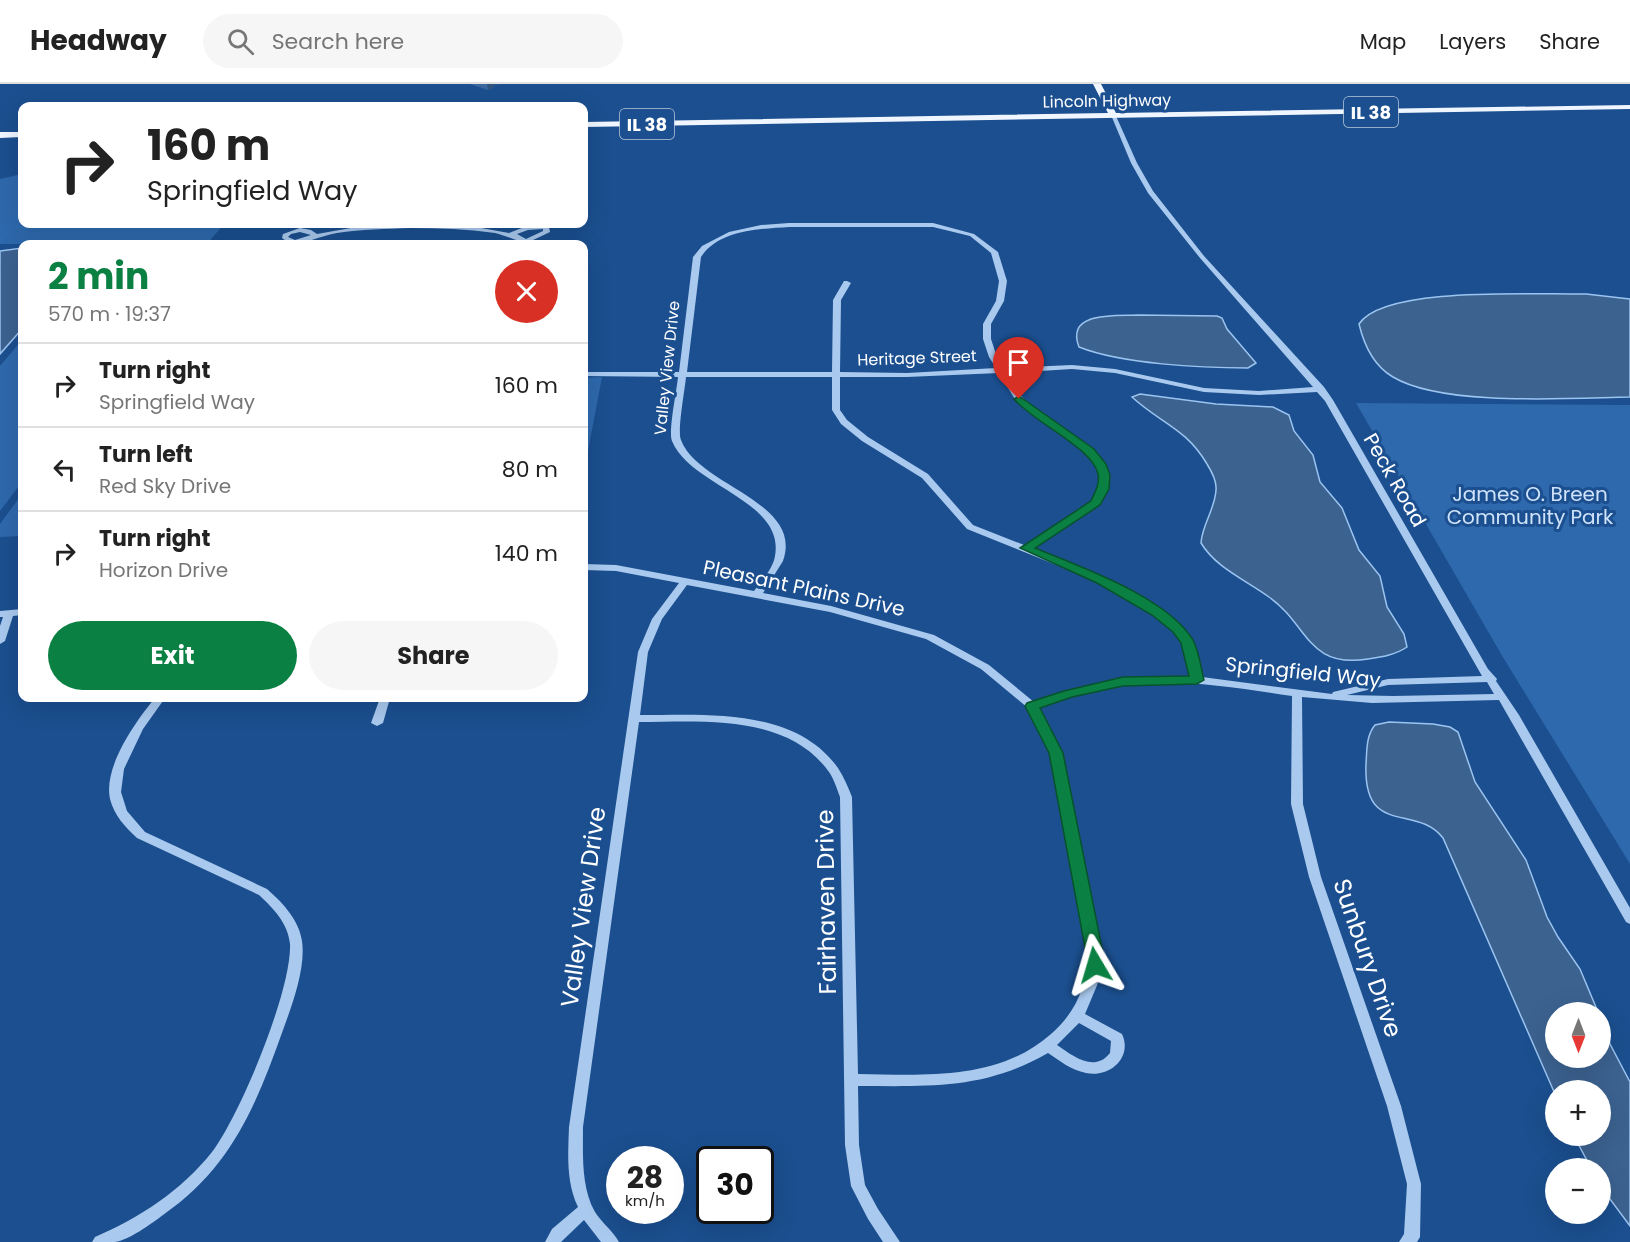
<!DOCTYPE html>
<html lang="en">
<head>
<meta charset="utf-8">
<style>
  :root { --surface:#fff; --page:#f6f6f6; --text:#222; --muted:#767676; --line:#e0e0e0; --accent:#0b8043 }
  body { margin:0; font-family:Poppins,sans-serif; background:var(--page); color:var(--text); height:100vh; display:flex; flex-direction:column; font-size:22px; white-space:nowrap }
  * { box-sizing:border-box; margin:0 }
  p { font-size:20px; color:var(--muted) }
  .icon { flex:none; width:33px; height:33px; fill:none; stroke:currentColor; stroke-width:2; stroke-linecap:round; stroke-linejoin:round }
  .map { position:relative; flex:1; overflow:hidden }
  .drawer { position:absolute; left:18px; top:156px; width:570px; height:462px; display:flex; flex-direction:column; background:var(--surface); border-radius:12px; box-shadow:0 6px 24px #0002 }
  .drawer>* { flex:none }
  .guide { position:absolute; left:18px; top:18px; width:570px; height:126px; border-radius:12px; box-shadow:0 6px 24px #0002; background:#fff; color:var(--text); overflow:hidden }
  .needle { width:39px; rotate:180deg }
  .buttons { position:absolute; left:1545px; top:918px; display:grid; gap:12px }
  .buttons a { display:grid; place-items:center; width:66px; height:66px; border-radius:50%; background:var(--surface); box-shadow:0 6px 24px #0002; font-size:30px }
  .speed { position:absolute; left:606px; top:1062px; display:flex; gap:12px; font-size:30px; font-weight:700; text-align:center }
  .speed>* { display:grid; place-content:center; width:78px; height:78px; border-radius:50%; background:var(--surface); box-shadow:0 6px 24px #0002; line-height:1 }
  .speed small { font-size:15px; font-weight:400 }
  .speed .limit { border:3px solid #111; border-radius:9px; background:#fff; color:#111 }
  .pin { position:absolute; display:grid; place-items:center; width:51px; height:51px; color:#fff; margin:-62px -26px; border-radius:50% 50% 50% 0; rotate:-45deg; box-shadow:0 0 6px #0007 }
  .pin .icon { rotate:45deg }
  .me { position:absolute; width:66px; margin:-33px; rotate:353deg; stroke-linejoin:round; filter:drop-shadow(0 0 4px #0008) }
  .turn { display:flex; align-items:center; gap:21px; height:126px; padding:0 30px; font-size:27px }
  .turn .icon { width:78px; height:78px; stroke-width:2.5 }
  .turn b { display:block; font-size:42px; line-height:51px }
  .round { display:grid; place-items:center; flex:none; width:63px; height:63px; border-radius:32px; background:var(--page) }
  .head { display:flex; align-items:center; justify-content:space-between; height:102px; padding:0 30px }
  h1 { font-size:36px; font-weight:700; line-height:45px; color:var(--accent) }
  .button { display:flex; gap:12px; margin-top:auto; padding:12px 30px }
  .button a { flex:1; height:69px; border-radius:36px; background:var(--accent); color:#fff; font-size:24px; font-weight:700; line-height:69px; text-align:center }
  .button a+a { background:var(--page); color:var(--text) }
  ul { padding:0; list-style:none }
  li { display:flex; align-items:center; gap:18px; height:84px; padding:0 30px; border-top:2px solid var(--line) }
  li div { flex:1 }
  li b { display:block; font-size:22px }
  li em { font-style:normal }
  header { display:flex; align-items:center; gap:36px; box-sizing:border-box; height:84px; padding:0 30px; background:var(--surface); border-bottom:2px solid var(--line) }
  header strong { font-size:28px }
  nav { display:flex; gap:33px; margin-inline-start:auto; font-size:21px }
  .search { width:420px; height:54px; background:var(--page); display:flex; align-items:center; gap:15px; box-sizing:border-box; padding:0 21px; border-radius:33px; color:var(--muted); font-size:22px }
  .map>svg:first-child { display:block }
  .green { fill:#2e69ad }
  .water { fill:#3c6290; stroke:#9cc4f0; stroke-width:1.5 }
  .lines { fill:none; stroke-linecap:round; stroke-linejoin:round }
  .minor { fill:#a9c9ee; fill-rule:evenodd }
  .major { fill:#f0f6ff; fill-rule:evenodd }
  .wall { fill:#3a679d }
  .shaded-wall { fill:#305480 }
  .route { fill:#0b8043; stroke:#07532c; stroke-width:1.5 }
  .labels { text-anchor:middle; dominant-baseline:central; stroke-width:6; stroke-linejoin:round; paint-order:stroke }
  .far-street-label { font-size:16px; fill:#fff; stroke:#1b4f8f }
  .shield { fill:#1b4f8f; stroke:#bbcadd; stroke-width:1.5 }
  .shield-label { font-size:18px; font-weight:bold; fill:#fff }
  .street-label { font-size:20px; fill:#fff; stroke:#1b4f8f }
  .park-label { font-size:20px; fill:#cfe3fa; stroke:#1b4f8f }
  .near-street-label { font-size:24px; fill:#fff; stroke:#1b4f8f }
</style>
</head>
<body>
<header>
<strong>Headway</strong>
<div class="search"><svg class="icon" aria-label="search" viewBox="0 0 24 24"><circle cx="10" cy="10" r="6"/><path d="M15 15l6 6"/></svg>Search here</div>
<nav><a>Map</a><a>Layers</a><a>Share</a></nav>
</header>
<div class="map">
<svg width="1630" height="1158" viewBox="0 0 1630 1158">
  <rect width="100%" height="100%" fill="#1b4f8f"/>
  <g class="green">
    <path d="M22,90V140H224L207,160H0V95Z"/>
    <path d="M22,256V398L0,427V282Z"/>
    <path d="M602,293L584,388V294Z"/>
    <path d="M1356,319L1630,321V780L1501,570Z"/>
    <path d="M22,410V452L0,453V440Z"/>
  </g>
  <g class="water">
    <path d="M22,164V245L0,270V167Z"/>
    <path d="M1586,210L1630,215V313C1571,314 1443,323 1393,293C1374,282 1364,261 1359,240C1384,201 1541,211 1586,210Z"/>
    <path d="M1138,231L1217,232L1222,234L1227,245L1256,279L1248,284C1201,284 1122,280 1079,263C1065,227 1116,232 1138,231Z"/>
    <path d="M1140,310L1216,320L1273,323L1289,331L1294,347L1313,371L1320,398L1342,424L1359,466L1380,492L1387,523L1404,550L1407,563C1395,571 1382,573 1368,575C1307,585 1308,540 1269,513C1246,496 1216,484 1201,459C1202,441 1215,425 1216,406C1217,397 1212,388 1207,380C1186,344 1160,339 1132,313Z"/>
    <path d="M1389,638L1433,640L1450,643L1458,648L1475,698L1526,776L1547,833L1558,853L1580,885L1598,928H1556V974H1600L1601,934L1610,960L1630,998V1142L1601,1103L1600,1084H1591L1574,1052H1600V1006H1556L1555,1010L1443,754C1416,719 1363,754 1366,680C1367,666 1366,652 1375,641Z"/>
  </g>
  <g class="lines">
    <g class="minor">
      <path d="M1111,31L1116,32L1137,79L1153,107L1204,172L1324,303L1333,316L1488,585L1497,595L1496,597L1519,631L1630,824V840L1626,838L1499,616L1372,619L1302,613L1303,720L1321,793L1401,1022L1421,1100L1420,1153L1417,1158H1399L1404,1150L1407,1100L1387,1022L1309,793L1291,720L1292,612C1237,604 1182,594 1127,600C1097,603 1067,614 1038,624L1062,669L1100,869L1098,899L1085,930L1122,950C1133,974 1109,994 1086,989C1071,986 1060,977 1048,969C984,1006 929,1002 858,1002L859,1061L865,1101L878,1125L900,1158H883L868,1135L851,1102L845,1061L840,713C837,705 834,695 829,688C787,629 701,638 639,638L583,1043C583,1071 581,1103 595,1128C602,1139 613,1147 619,1158H601L584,1136L561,1158H545L552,1145L578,1123C566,1098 568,1070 569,1043L638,568L652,535L679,499L616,487L584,486V480L616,481L754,507C761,497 773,485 775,472C785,416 691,403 672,357C668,348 677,305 678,293L584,292V288H679L693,173L702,162L729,148L761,141L789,139H933L974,150L998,168L1007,197L1004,217L991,240V255L997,273L1004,284L1072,281L1115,285L1204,304L1259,307L1313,303L1200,174L1148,109L1131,79ZM789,143H933L970,152L991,169L999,197L996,217L983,240V255L989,273L996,284L907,289L840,288L841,216L851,199L847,197H844L833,216L832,288H687L701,173C719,146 759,145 789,143ZM1072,285L1115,289L1204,308L1259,311L1317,308L1325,317L1482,592L1388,595L1333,608L1332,610L1202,593C1199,582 1197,567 1192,557C1170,516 1074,481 1032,464L1098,421L1108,405L1109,391L1099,372L1087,360L1034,324L1022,313L1007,289ZM999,289L1016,317L1028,328L1081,364L1092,375L1101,391L1098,405L1091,417L1024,461L973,441L928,390L868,353L847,336L840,326V293H907ZM686,293H832V326L841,340L862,357L922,394L967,445L1099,498L1153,530L1173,547L1182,558L1191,593C1134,589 1087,600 1034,618L989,581L934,551L831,522L763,509L783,477C804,417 698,402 681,356C677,347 685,305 686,293ZM687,501L830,528L926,555L981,585L1028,624L1050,669L1088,869C1087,902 1076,928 1051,950C998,997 924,991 858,990L852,713C848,703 844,693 838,684C795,623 705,631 640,631L648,568L662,535ZM1487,598L1494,610L1393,612L1347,611L1388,601ZM1079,939L1111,957L1110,969C1094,989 1073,972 1057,961Z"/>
      <path d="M413,140L470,142L509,149L527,142L546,141L549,143L550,148L531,157L534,160C522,160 508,152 495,149C467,145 439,144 411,144C387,145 361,145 337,149C321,152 304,160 288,160L289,159L282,154L283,150L300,144L311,146L317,150L362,142ZM543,145V147L526,155L517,150L528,146ZM300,148L311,151L295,156L288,153L291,150Z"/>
      <path d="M22,525V531L13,532L5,557L0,560V542L3,533H0V527Z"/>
      <path d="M155,614H165L143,645L124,685L121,708L127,727L145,748L267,805C283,819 299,836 302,857C306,884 292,921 283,946C256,1022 231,1084 163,1131C151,1140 129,1156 115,1158C108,1158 100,1158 92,1158L95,1153C139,1134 181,1107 212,1068C240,1031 292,906 290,860C288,839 273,824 259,811L137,754C125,743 114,731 110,715C103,683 136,637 155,614Z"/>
      <path d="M380,614H390L383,639L377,642L371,639Z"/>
    </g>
    <g class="major">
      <path d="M1093,0H1101L1116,29L1630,21V25L584,43V38L1108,29Z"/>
      <path d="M0,48H22V53L0,54Z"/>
    </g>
  </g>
  <path class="wall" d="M470,0H501L494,1L493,4L488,6Z"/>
  <path class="shaded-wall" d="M487,0H501L494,1L493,4L488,6Z"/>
  <path class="route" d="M1019,312L1094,365L1106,380L1110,391L1109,405L1100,421L1035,464C1081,483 1167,513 1193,556C1199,567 1201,584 1204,596L1197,600L1123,602L1072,613L1040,624L1063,669L1103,869V881L1101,886L1095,887L1089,886L1086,869L1049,669L1025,622L1027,619L1064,607L1123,593L1189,592L1181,559L1173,548L1152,531L1097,499L1020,464L1091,417C1095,408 1100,400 1098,390C1093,364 1033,338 1014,315Z"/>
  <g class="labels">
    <g class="far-street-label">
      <text transform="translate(1107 17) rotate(-1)">Lincoln Highway</text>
      <text transform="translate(917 274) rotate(-2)">Heritage Street</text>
      <text transform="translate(667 284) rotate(-84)">Valley View Drive</text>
    </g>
    <g class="shield">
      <rect x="1344" y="13" width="54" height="30" rx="4.5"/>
      <rect x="620" y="25" width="54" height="30" rx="4.5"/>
    </g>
    <g class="shield-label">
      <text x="1371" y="28">IL 38</text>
      <text x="647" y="40">IL 38</text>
    </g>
    <g class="street-label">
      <text transform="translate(1395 396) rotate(60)">Peck Road</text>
      <text transform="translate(804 504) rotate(12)">Pleasant Plains Drive</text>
      <text transform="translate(1303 588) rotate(6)">Springfield Way</text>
    </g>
    <g class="park-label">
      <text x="1530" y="410">James O. Breen<tspan x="1530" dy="23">Community Park</tspan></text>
    </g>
    <g class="near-street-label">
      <text transform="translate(826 818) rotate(-91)">Fairhaven Drive</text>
      <text transform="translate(583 823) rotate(-82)">Valley View Drive</text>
      <text transform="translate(1368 874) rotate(71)">Sunbury Drive</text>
    </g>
  </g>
</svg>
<div class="buttons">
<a><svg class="needle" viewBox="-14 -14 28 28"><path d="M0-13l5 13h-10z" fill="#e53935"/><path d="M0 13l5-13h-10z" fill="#767676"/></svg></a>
<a>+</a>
<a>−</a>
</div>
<div class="speed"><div>28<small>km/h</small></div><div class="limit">30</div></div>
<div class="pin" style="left:1019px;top:315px;background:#d93025"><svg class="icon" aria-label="arrive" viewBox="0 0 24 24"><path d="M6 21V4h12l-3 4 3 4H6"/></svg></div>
<svg class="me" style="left:1095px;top:881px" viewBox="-20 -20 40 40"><path d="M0-17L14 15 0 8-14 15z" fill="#0b8043" stroke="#fff" stroke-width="4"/></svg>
<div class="guide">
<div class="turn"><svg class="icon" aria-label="right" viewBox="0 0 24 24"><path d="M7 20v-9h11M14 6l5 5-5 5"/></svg><div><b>160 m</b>Springfield Way</div></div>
</div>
<section class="drawer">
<div class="head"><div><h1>2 min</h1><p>570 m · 19:37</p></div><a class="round" style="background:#d93025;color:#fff"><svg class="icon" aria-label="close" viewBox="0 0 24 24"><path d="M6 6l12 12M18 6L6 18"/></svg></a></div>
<ul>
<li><svg class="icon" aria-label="right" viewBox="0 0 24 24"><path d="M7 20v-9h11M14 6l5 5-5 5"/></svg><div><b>Turn right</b><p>Springfield Way</p></div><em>160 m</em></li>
<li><svg class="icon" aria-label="left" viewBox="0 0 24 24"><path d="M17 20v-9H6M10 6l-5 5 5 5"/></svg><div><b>Turn left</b><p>Red Sky Drive</p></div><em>80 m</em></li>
<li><svg class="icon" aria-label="right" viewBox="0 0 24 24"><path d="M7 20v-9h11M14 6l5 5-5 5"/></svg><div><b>Turn right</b><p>Horizon Drive</p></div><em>140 m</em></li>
</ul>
<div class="button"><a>Exit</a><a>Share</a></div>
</section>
</div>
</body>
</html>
